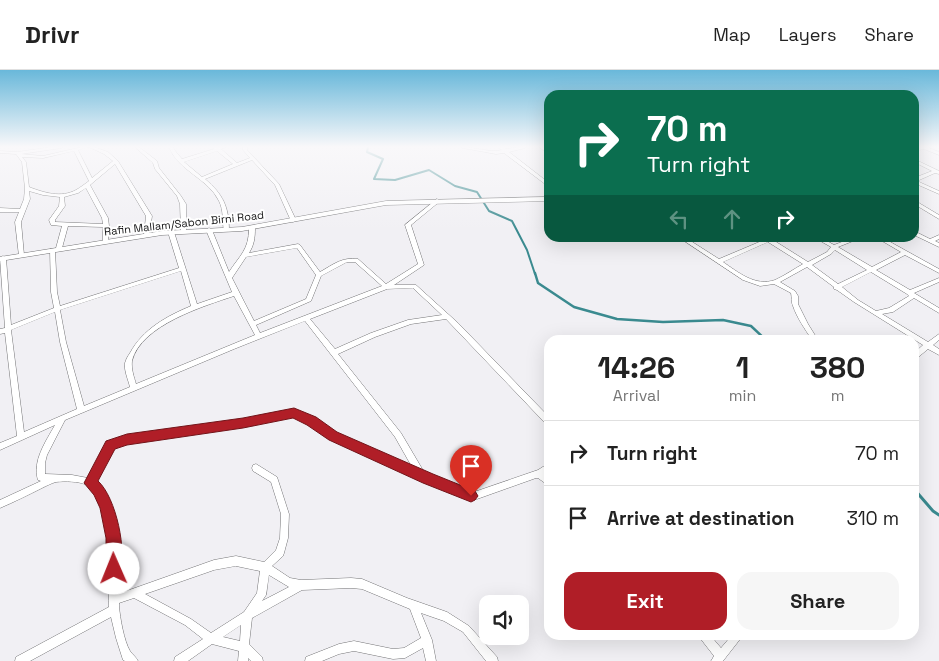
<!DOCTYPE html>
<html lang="en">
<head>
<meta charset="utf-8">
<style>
  :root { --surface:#fff; --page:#f6f6f6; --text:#222; --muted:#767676; --line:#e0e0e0; --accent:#b01e27 }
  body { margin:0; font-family:"Space Grotesk",sans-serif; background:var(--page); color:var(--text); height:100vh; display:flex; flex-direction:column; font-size:19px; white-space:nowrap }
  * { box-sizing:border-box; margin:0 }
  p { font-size:16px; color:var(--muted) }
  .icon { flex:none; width:28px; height:28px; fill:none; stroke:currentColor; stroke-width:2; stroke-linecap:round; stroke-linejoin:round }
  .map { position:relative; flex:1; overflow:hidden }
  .sheet { position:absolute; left:544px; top:265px; width:375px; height:305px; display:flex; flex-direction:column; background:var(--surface); border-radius:15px; box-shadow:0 5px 20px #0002 }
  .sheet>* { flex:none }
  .hud { position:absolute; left:544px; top:20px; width:375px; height:152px; border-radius:15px; box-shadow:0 5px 20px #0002; background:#0b6e4f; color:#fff; overflow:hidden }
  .controls { position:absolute; left:479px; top:525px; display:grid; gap:10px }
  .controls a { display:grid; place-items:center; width:50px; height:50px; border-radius:10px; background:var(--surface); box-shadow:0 5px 20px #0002; font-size:25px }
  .pin { position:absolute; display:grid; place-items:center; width:42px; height:42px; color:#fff; margin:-51px -21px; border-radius:50% 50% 50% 0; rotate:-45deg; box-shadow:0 0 5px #0007 }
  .pin .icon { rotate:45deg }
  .me { position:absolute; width:55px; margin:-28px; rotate:359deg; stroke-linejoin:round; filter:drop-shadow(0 0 4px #0008) }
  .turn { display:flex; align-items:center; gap:18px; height:105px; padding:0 20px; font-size:22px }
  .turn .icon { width:65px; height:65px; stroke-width:2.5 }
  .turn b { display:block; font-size:35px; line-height:42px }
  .lanes { display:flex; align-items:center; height:48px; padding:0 20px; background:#0003; justify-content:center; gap:25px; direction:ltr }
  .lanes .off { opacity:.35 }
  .eta { display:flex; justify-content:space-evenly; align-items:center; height:85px; text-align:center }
  .eta b { font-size:30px; font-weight:700; line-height:35px }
  .cta { display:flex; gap:10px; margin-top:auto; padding:10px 20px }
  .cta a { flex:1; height:58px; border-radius:15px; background:var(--accent); color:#fff; font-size:20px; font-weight:700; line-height:58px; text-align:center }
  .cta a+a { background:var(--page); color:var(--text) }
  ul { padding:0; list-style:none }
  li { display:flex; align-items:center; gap:15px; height:65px; padding:0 20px; border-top:1px solid var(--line) }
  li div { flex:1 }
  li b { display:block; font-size:19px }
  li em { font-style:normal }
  header { display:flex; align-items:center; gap:30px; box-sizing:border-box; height:70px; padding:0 25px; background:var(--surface); border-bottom:1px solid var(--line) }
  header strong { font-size:24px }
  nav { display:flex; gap:28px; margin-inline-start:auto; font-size:18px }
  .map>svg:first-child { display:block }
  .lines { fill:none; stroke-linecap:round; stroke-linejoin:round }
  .stream-far2 { stroke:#3a8a8f; stroke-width:2 }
  .stream-far1 { stroke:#3a8a8f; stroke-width:2.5 }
  .stream { stroke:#3a8a8f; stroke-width:3 }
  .minor-casing { stroke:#747476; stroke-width:1 }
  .tertiary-casing { stroke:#747476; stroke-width:1 }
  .minor { fill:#fff; fill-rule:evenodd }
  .tertiary { fill:#fff; fill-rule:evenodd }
  .route { fill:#b01e27; stroke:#721419 }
  .labels { text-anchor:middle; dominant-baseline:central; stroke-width:4; stroke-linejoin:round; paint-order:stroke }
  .far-street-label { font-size:11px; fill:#111112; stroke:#fff }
</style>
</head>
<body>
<header>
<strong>Drivr</strong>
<nav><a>Map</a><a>Layers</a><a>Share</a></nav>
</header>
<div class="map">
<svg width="939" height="591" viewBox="0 0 939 591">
  <rect width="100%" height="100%" fill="#f1f0f4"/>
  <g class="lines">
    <path class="stream-far2" d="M368,77L367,82L383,89L374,109L395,110L429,100L455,116L477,122L489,141L512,151L527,180L535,204"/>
    <path class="stream-far1" d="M535,203L538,213L574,237L617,249L663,252L723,250L751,256L766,270"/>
    <path class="stream" d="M914,419L933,441L939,445"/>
    <defs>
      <g id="minor">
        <path d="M52,77H63L61,78L21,84L43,86L82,77H94L108,82L118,91L152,146L149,166H145L144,165L146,146L115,94L90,115L108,148L109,156L108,172L106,173L103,171V157L68,156L62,178L61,179H57L56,178L62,156L51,155L49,150L59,136L60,127L43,125L29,121L30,129L21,152L24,185L21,187L19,186L15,152L19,142H0V138L20,139L24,129L25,118L22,92L16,84L0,83V81L17,82ZM89,77L104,84L113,91L92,108L78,80ZM74,81L89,111C85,114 81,117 76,120C61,128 45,123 29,117L26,92L22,87L43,88ZM86,118L102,148L103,154L55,152V150L65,136L64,127L78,123Z"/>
        <path d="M135,77H139L157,91L159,98L181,126L186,134V162H182L181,161L180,134L177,126L155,99L153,93Z"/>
        <path d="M169,77H173L176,82L182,89L214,79L213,77H226L221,79L237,93L250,88L243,80V77H247V80L279,114L296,150L293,152L291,151L275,115L252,90L205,109C223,124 229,137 229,160L228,161H224C222,151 224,141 219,131C208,108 178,101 169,77ZM217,81L233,94L202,107L184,92Z"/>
        <path d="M461,77C474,77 489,83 502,80L498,77H503L506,79L518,77H525V78L509,82L549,113V117L504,83L496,84L463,78Z"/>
        <path d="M539,77H544L549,81V84Z"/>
        <path d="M920,77H927L939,82V85L924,79L914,81V79Z"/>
        <path d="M914,89L939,101V104L935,103L917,111L939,121V124L914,113V108L932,101L914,92Z"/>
        <path d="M437,129L440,131L439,132L411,155L424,195L394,215H416L458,253L549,347V355L546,354L446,249L411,254L375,267L338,284L401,363L424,402L465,420L477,421L538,400L549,393V401L546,404L549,407V416L538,408H536L477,429L465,428L330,368L308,353L293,346L243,356L118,375L110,382L95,412C97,415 101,417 103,420C121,446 118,494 118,524L214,490L236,486L264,492L276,480L280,468L281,444L271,412L253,401L252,398L253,395L256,394L277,407L289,444L288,468L284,483L283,486L272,496L290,508L301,510L351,508L362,509L407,528L447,542L469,556L497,587L498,591H486L463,562L444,551L421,543L432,570L436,591H426L423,578L405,588L393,589L354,581L339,584L322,591H305L306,587L339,574L354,571L393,579L404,578L421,568L410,539L362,519L351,518L302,520L252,548L249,574L262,587L263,591H251L248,588V591H238L239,581L212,574L188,591H174L175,587L203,569L185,555L134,528L119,533V536C120,548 124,571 130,581C133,585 136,587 138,591H125L123,590L116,568L111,547L30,591H15L16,587L109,537C108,505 117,435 87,415C79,411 64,411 56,412C52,413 46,416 42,418C28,425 14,432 0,438V430L41,411L38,410C32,391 46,371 55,355L0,380V373L17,366L5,263L0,264V259L5,258L0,188L1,187L3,186L6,188L11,255L54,238L51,222L50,179H54L55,180L57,222L60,236L179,198L168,162L171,160L174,162L197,234L232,222L206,160L209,158L212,160L229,202C240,185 249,180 249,158L252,156L255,158C255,168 254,175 249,183L298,174L300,175L320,202C334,194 342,187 358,189L386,214L418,194L405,155ZM297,178L316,205L306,229L254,251L232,208L246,187ZM347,192H355L382,216L260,263L256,255L311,231L321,206ZM181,201L191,236C167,246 143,259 130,283C128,286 126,289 125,293C124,301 128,309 130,317L84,336L66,272L60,240ZM413,218L442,245L408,250L371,263L335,279L310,249L387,219ZM234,226L255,265L136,314C134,307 131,299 132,291C141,255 204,236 234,226ZM55,242L60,272L77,339L24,362L11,260ZM305,251L395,367L412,397L336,364L314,349L294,340L243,350L116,369C101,376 96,394 88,408L72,405L45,404V393L47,385L65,350L234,279ZM236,496L260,501L257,523L244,542L211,563L191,549L145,524L214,500ZM269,505L289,517L262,531L266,525ZM241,555L240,571L223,567Z"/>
        <path d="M914,130L939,145V149L914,134Z"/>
        <path d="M914,161L930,169L939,165V169L935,171L939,173V177L914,165Z"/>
        <path d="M680,168H686L719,189L764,170L763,168H776V169L773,170L808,192L827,182L831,177L817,169V168H822L834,175L852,168H858V169L838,177L872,197L901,182L877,168H883L939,199V203L905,185L876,200L910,220L939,208V212L914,223L939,238V243L914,228L893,242L882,244L928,272L939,264V270L933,275L939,279V285L928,279L916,289H914V283L923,275L854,232L837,220L834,219V217L807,197L780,212L795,221L798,226V234L808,254L818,270H812C805,259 797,248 793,236C791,232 792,227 791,223L774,214L760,216L743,210ZM768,172L803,194C794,199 784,206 775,210C755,217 738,202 723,192ZM835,180L867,200L838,214L812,195L831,184ZM871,202L907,224L909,226L889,238L876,241L858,230L842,217Z"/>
        <path d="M698,565H710L721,578L732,565H743L741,568L723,591H711L714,586L700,568Z"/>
      </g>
      <path id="tertiary" d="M549,127V131L386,135L242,161L162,165L0,191V187L162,161L242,157L386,131Z"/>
    </defs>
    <use href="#minor" class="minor-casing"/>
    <use href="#tertiary" class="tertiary-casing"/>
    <use href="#minor" class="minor"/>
    <use href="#tertiary" class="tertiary"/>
  </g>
  <linearGradient id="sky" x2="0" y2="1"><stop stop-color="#69b8da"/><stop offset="0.48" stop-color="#f9f8fa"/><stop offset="1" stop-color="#f9f8fa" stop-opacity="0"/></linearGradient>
  <rect width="939" height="160" fill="url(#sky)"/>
  <path class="route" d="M294,338L316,347L337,362L433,404L475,421L478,426L475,430L471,432L423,413L329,370L307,355L293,348L243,358L127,375L115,379L98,411C116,427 128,483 119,504L114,507L109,504L106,499V468L100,438L94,425L84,413L106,371L127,364L243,348Z"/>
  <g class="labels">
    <g class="far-street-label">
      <text transform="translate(184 153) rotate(-6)">Rafin Mallam/Sabon Birni Road</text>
    </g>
  </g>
</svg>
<div class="controls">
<a><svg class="icon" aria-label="sound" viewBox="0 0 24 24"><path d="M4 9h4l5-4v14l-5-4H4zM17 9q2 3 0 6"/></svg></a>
</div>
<div class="pin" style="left:471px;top:426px;background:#d93025"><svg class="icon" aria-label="arrive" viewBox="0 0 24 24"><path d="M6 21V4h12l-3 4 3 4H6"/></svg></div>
<svg class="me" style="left:114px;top:499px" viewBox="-20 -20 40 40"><circle r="19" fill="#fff"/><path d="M0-13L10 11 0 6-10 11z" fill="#b01e27"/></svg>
<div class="hud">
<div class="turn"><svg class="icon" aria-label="right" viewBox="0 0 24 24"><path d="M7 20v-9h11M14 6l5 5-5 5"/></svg><div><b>70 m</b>Turn right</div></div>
<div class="lanes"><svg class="icon off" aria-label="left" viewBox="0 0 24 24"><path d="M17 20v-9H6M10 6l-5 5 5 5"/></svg><svg class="icon off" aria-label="ahead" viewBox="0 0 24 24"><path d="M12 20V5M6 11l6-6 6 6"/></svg><svg class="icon" aria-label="right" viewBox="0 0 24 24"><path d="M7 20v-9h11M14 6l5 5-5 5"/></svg></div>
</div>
<section class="sheet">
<div class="eta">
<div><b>14:26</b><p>Arrival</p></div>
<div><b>1</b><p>min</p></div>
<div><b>380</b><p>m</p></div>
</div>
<ul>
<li><svg class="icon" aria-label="right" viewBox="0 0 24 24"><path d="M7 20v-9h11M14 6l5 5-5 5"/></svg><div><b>Turn right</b></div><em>70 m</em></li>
<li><svg class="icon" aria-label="arrive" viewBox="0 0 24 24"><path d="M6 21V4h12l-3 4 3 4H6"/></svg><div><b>Arrive at destination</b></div><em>310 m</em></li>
</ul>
<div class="cta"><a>Exit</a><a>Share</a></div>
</section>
</div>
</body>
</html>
